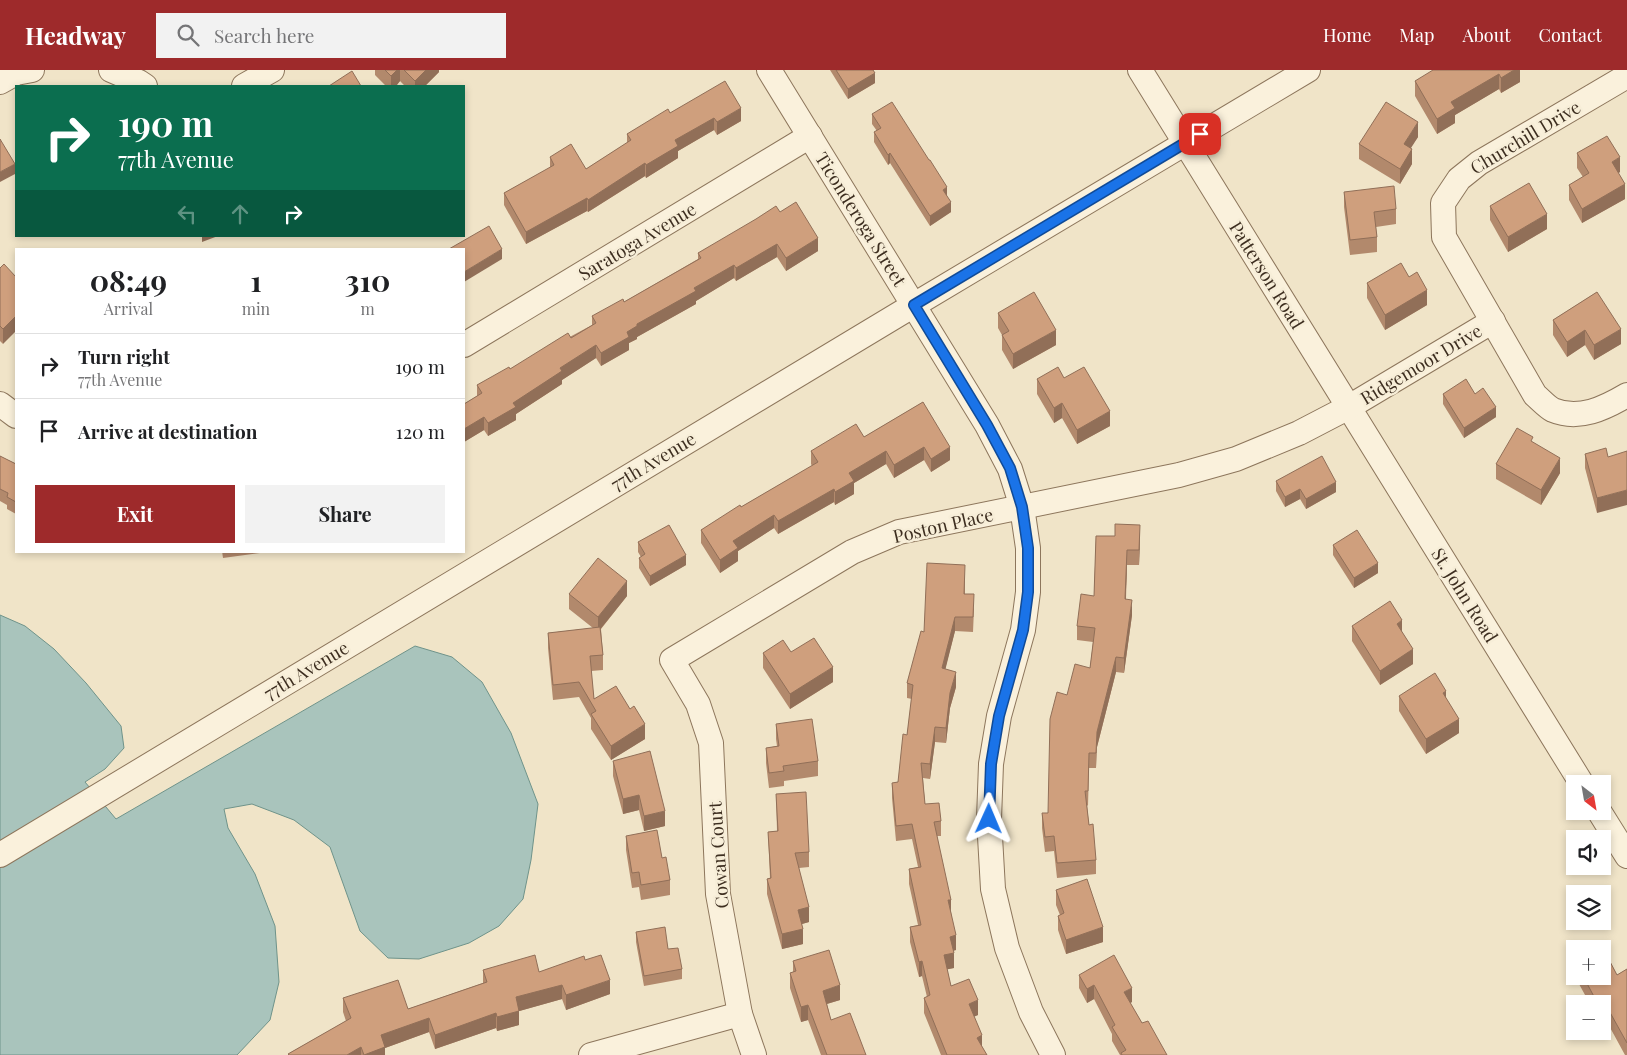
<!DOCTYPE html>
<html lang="en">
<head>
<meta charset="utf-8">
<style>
  :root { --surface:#fff; --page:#f2f2f2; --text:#202124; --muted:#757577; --line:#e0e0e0; --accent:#9e2a2b }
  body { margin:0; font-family:"Playfair Display",serif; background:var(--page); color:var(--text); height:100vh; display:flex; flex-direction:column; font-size:19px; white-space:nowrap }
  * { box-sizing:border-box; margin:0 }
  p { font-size:16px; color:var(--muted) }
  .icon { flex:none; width:28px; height:28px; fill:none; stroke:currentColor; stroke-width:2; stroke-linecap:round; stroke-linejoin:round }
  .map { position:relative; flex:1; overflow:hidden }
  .drawer { position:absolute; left:15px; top:178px; width:450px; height:305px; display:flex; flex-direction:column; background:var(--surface); border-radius:0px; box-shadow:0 2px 8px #0003 }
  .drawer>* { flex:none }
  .banner { position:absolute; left:15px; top:15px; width:450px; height:152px; border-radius:0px; box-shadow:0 2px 8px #0003; background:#0b6e4f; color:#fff; overflow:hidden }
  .needle { width:32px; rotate:149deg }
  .controls { position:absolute; left:1566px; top:705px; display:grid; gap:10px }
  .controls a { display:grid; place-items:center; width:45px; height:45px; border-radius:0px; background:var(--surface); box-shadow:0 2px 8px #0003; font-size:25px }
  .pin { position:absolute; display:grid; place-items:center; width:42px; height:42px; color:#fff; margin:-21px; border-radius:10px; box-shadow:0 2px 8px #0006 }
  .me { position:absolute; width:55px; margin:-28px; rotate:1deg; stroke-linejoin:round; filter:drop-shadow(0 0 4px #0008) }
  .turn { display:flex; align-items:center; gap:18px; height:105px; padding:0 20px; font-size:22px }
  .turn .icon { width:65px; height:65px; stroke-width:2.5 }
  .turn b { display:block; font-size:35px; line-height:42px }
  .lanes { display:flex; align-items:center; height:48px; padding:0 20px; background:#0003; justify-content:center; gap:25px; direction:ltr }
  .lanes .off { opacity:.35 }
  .eta { display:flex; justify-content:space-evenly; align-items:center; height:85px; text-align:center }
  .eta b { font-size:30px; font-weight:700; line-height:35px }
  .primary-button { display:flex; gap:10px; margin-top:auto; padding:10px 20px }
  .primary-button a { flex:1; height:58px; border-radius:0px; background:var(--accent); color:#fff; font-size:20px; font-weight:700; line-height:58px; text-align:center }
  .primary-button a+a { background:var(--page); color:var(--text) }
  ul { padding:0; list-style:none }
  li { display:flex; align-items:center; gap:15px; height:65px; padding:0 20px; border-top:1px solid var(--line) }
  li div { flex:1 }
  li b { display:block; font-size:19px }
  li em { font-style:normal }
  header { display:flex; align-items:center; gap:30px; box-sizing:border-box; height:70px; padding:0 25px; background:var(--accent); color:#fff }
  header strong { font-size:24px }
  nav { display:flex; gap:28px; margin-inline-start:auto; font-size:18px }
  .search { width:350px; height:45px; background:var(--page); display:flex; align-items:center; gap:12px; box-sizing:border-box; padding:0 18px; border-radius:0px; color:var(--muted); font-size:19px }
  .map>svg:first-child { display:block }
  .water { fill:#a9c4bc; stroke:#6f938a }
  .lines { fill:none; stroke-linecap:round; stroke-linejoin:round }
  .minor-casing { stroke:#8d765c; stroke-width:26 }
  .minor { stroke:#faf1dc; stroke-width:24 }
  .wall { fill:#b2896c }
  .shaded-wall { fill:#916f58 }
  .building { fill:#cf9f7d; stroke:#916f58 }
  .route-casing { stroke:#114b97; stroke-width:12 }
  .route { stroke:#1a73e8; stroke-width:9 }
  .labels { text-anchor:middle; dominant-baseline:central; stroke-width:5; stroke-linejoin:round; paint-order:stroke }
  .street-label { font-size:18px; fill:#3d2e20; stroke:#f7eed8 }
</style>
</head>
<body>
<header>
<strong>Headway</strong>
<div class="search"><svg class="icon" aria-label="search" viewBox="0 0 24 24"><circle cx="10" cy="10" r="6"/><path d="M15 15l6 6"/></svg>Search here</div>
<nav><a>Home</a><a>Map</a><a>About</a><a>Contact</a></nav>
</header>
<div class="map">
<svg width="1627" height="985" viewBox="0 0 1627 985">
  <rect width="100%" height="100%" fill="#f0e4c8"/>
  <path class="water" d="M0,545L25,556L54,579L86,613L121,656L124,678L105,699L85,712L116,749L415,576L452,587L482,612L511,663L538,734L531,790L523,829L499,856L469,873L419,889L388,888L360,861L330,777L294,750L252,734L224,739L228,758L255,804L275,856L279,912L270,950L237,985H0Z"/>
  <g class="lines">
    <defs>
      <g id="minor">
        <path d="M111,0L139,12L145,16"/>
        <path d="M769,0L987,355L1010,399L1022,437L1028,478V522L1023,560L999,646L991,694L989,749L993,819L1007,878L1031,942L1053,985"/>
        <path d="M1140,0L1582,714"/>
        <path d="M1627,6L1479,93L1459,109L1443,133L1444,167L1535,325C1541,330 1547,337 1553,340C1579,351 1605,338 1627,325"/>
        <path d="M0,12L16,3L32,0"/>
        <path d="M244,16L272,0"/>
        <path d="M464,275L810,66"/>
        <path d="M0,334L16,346"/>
        <path d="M1599,741L1627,786"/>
        <path d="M0,785L914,235L1308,0"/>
        <path d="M591,985L740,944"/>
        <path d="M754,985L740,944L718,824L711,673L698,634L672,590L852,482L899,462L1179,405L1236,389L1299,363L1349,337L1493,251"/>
      </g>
    </defs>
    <use href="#minor" class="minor-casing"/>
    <use href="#minor" class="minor"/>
  </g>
  <g class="wall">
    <path d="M375,0H439V2L425,16H405L400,11L396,16H386L375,5Z"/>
    <path d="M830,0H873L875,13L848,29Z"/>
    <path d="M1520,0V12L1501,23L1499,19L1455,45V53L1437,64L1415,26V11Z"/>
    <path d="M670,43L741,51L717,65L714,60L678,81V88L646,108L645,106L588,142L587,141L526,174L504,135V123L550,98V87L586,99L627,73V64Z"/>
    <path d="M872,44L947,126L951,142L930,156L890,93L888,95L874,72V62L877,61L872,54Z"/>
    <path d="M1418,67L1410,78L1412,94L1400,114L1359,89V74Z"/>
    <path d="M1577,83L1620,102L1618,103L1625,129L1582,153L1569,130V115L1583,107L1577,98Z"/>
    <path d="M1344,122L1396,139V154L1376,157L1377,167V182L1350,185L1344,137Z"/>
    <path d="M1490,136L1547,159L1508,182L1490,150Z"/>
    <path d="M780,142L818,181L786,201L777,187L736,211L734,208L696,231V234L637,267V269L629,273V280L601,296L596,288L562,310V314L516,344V350L488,366L484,360L464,372V334L477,326V315L510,299L592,255V246L624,232L698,189V183Z"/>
    <path d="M4,194L3,274L0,271V198Z"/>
    <path d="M1409,207L1427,235L1385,260L1367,228V213Z"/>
    <path d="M1597,222L1621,274L1594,290L1585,275L1567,287L1553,265V250Z"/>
    <path d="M998,243L1056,275L1013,299L1002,280V265L998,258Z"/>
    <path d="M1064,308L1110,356L1077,374L1062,348L1054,353L1037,324V309Z"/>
    <path d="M1443,324H1475L1496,347L1464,368L1443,334Z"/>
    <path d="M923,332L950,390L931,402L924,390L894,408L886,394L854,413V424L835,435L834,432L778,464L774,458L738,481V491L720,503L701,473V460L812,396L811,394V381L864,367Z"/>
    <path d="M1533,372L1560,403L1541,435L1496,409V394Z"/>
    <path d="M1585,384L1608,387L1597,443L1585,398Z"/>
    <path d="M0,386L16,394V444L7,439V435L0,431Z"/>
    <path d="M1276,411L1336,422L1306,439L1300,429L1285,437L1276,421Z"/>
    <path d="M1096,466L1140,470L1139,495H1127L1126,529L1132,545L1124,603L1116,602L1097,677L1096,698H1089L1088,736L1087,735L1089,755L1096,790V804L1057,808L1054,781L1045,782L1042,758V743H1048L1067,625L1090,598L1093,572L1077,570V556L1094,526Z"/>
    <path d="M638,472L686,495L650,516L639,498V488L641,487L638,482Z"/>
    <path d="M1333,475L1378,503L1354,518L1333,485Z"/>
    <path d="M222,481H260V483L223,488Z"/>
    <path d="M965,510V524L974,539L973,562L955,561L945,599L956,617L950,638L946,673L935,672L930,709L923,708L925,734L941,751V766H937L951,842L956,880L953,881L954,898L947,899L951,916L978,945L974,946L982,977L987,985H941L924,943V928L927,927L922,906L919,907L910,872V857L918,855L909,814V799L918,797L912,769L896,771L892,728V713L898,712L907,665L912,629L907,628V613L924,562Z"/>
    <path d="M569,524L627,526L601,559L603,585V600L591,601L594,629L645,669L611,690L591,659V648L579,627L553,630L548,578V563L593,558L569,539Z"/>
    <path d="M1352,556L1402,563L1413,594L1380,615L1352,571Z"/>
    <path d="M791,582L833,612L790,639L763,598V583Z"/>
    <path d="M1399,626L1446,629L1459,663L1426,684L1399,641Z"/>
    <path d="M776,654L818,691V706L784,711V716L769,718L766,693V678L777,676L776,669Z"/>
    <path d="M613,691L665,756L644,761L639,740L623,744L613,706Z"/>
    <path d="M776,724L809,782V797L799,798L809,852L802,854L803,874L782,879L767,824V809L770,808L768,762L777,761Z"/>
    <path d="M626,766L662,788L670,810V825L641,830L639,817L632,818L626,780Z"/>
    <path d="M1056,820L1103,872L1066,884L1058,860V846L1060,845L1056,835Z"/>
    <path d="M636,862L668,879L682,899V909L644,916L636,872Z"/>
    <path d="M585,890L610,924L566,940L562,929L519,941V955L497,961L496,958L435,979L429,962L385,978V985H288V984L346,951L343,942V928L408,939L483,913V900L539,902Z"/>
    <path d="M793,891L840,930L827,934L831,950L866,985H821L808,950L801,952L790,918V903L793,902Z"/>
    <path d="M1627,899V985H1625L1607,952L1602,954V934H1590L1579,914V906H1602L1617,905Z"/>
    <path d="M1079,905L1132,932L1130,933L1142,953L1167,985H1120L1112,971V964L1094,929L1087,933L1079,918Z"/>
  </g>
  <g class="shaded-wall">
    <path d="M397,0H400V11L396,16H391V6Z"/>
    <path d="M426,0H439V2L425,16H415V11Z"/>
    <path d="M1514,0H1520V12L1501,23V8Z"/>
    <path d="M875,3V13L848,29V19Z"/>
    <path d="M1499,4V19L1455,45V53L1437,64V49L1451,32Z"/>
    <path d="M741,38V51L717,65V52Z"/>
    <path d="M714,48V60L678,81V88L646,108V95L675,70Z"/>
    <path d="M1418,52V67L1404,89V74Z"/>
    <path d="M1412,79V94L1400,114V99Z"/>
    <path d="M890,83V93L888,95V85Z"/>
    <path d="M1620,87V102L1612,107V92Z"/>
    <path d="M645,93V106L588,142V130Z"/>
    <path d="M15,94V104L0,112V102Z"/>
    <path d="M1625,114V129L1582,153V139Z"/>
    <path d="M947,117V127L943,120Z"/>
    <path d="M587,128V141L526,174V162Z"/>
    <path d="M951,132V142L930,156V146Z"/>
    <path d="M1547,144V159L1508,182V167Z"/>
    <path d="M202,166H218L202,172Z"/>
    <path d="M818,168V181L786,201V188Z"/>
    <path d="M777,174V187L736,211V198Z"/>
    <path d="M502,179V189L464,212V202Z"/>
    <path d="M734,195V208L696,231V234L637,267V269L629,273V280L601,296V283L637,254L694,218Z"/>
    <path d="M1427,220V235L1385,260V245Z"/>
    <path d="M16,246V261L3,274V259Z"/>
    <path d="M1621,259V274L1594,290V275Z"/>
    <path d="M1056,260V275L1013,299V284Z"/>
    <path d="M1585,260V275L1567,287V272Z"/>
    <path d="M596,275V288L562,310V314L516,344V350L488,366V353L513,333L560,298Z"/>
    <path d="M1062,333V348L1054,353V338Z"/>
    <path d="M1496,337V347L1464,368V358Z"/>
    <path d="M1110,341V356L1077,374V360Z"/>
    <path d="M484,347V360L464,372V359Z"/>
    <path d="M924,377V390L894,408V395Z"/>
    <path d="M950,377V390L931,402V389Z"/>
    <path d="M886,381V394L854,413V424L835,435V422L849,403Z"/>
    <path d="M1560,388V403L1541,435V420Z"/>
    <path d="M1336,412V422L1306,439V429Z"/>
    <path d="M834,419V432L778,464V451Z"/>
    <path d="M1300,419V429L1285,437V427Z"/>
    <path d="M1627,420V435L1597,443V428Z"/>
    <path d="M774,445V458L738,481V491L720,503V490L733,471Z"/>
    <path d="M1140,455V470L1139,495V480Z"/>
    <path d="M1127,480V495L1125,544V529Z"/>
    <path d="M686,485V495L650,516V506Z"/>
    <path d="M1378,493V503L1354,518V508Z"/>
    <path d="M627,511V526L598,562V547Z"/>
    <path d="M1132,530V545L1124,603V588Z"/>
    <path d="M955,547V561L942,613V598Z"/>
    <path d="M1402,550V565L1397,554Z"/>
    <path d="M1413,579V594L1380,615V601Z"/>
    <path d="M1116,587V602L1097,677L1096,698L1097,662Z"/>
    <path d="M833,597V612L790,639V624Z"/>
    <path d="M956,602V617L950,638L946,673V658L950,623Z"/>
    <path d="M1446,621V636L1443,623Z"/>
    <path d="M1459,649V663L1426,684V669Z"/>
    <path d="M645,654V669L611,690V676Z"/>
    <path d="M935,657V672L930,709V694Z"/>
    <path d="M639,725V740L623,744V729Z"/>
    <path d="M665,741V756L644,761V746Z"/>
    <path d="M948,830H951V844Z"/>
    <path d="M809,837V852L798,855V840Z"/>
    <path d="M1103,857V872L1066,884V870Z"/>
    <path d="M803,859V874L782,879V864Z"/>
    <path d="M956,865V880L950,881V867Z"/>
    <path d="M954,883V898L944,900V885Z"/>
    <path d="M922,891V906L919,907V892Z"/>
    <path d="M610,910V924L566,940V925Z"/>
    <path d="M562,915V929L516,942V927Z"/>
    <path d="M840,915V930L823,935V921Z"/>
    <path d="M1094,915V929L1087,933V919Z"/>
    <path d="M1132,918V932L1124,936V922Z"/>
    <path d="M978,930V945L969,949V934Z"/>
    <path d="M808,935V950L801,952V937Z"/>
    <path d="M1607,937V952L1602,954V940Z"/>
    <path d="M519,941V955L497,961V947Z"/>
    <path d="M496,943V958L435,979V965Z"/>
    <path d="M429,948V962L385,978V985H364L381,965Z"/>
    <path d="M982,965V980L977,968Z"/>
    <path d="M361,977V985H347Z"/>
  </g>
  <g class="building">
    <path d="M385,0H397L391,6Z"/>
    <path d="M404,0H426L415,11Z"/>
    <path d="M836,0H873L875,3L848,19Z"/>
    <path d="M1433,0H1514L1501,8L1499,4L1451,32L1455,38L1437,49L1415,11Z"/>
    <path d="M352,1L361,16H329Z"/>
    <path d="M725,11L741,38L717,52L714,48L675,70L678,76L646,95L645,93L588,130L587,128L526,162L504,123L554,95L550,87L571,74L586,99L631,70L627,64L668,39L670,43Z"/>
    <path d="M892,32L929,90H930L947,117L943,120L951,132L930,146L890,83L888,85L874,62L881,58L872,44Z"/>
    <path d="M1386,32L1418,52L1404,74L1412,79L1400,99L1359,74Z"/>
    <path d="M1607,66L1620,87L1612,92L1625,114L1582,139L1569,115L1589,103L1577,83Z"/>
    <path d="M0,69L15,94L0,102Z"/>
    <path d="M1529,113L1547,144L1508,167L1490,136Z"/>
    <path d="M1394,116L1396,139L1374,142L1377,167L1350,170L1344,122Z"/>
    <path d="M796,132L818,168L786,188L777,174L736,198L734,195L694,218L696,221L637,254V256L627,262L629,267L601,283L596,275L560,298L562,301L513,333L516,337L488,353L484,347L464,359V334L482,323L477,315L509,297L510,299L568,263L571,268L596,253L592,246L623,229L624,232L701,188L698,183L756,149L776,136L780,142Z"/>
    <path d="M489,156L502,179L464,202V179H449Z"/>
    <path d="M1401,193L1409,207L1417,202L1427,220L1385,245L1367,213Z"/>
    <path d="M4,194L16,207V246L3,259L0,256V198Z"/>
    <path d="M1034,222L1056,260L1013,284L1002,265L1009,261L998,243Z"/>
    <path d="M1597,222L1621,259L1594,275L1585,260L1567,272L1553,250Z"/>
    <path d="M1058,297L1064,308L1084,297L1110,341L1077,360L1062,333L1054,338L1037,309Z"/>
    <path d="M1466,309L1475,324L1483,318L1496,337L1464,358L1443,324Z"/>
    <path d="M923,332L950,377L931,389L924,377L894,395L886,381L849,403L854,411L835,422L834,419L778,451L774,445L733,471L738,478L720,490L701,460L740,435L741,437L818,392L811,381L856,354L864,367Z"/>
    <path d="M1517,358L1533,367L1531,371L1560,388L1541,420L1496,394Z"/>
    <path d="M1606,378L1608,387L1627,381V420L1597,428L1585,384Z"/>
    <path d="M0,386L16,394V432L7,427L8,423L0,419Z"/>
    <path d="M1322,386L1336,412L1306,429L1300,419L1285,427L1276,411Z"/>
    <path d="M1115,454L1140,455L1139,480H1127L1125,529L1132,530L1124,588L1116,587L1097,662L1096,683H1089L1088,721H1085L1089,755L1093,754L1096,790L1057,793L1054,766L1045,767L1042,743H1048L1050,649L1057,622L1067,625L1075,594L1090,598L1095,558L1077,556L1081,524L1094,526L1096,466H1115Z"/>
    <path d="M669,455L686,485L650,506L639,488L645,484L638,472Z"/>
    <path d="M1357,460L1378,493L1354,508L1333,475Z"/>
    <path d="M598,488L627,511L598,547L569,524Z"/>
    <path d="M927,493L965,495L964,524H974L973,547H955L942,598L956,602L950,623L946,658L935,657L930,694L921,693L925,734L939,733L941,751L934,752L951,830H948L956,865L950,867L954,883L944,885L951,916L969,909L978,930L969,934L982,965L977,968L987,985H947L924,928L930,925L922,891L919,892L910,857L921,855L909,799L921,797L912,754L896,756L892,713L898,712L903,664L907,665L913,615L907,613L921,561L924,562Z"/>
    <path d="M1390,531L1402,550L1397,554L1413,579L1380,601L1352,556Z"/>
    <path d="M600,557L603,585L590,586L594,629L616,616L630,639L634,636L645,654L611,676L591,644L596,641L579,612L553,615L548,563Z"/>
    <path d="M814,568L833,597L790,624L763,583L783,570L791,582Z"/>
    <path d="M1435,603L1446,621L1443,623L1459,649L1426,669L1399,626Z"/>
    <path d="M812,649L818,691L783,696L784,701L769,703L766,678L779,676L776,654Z"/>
    <path d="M650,681L665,741L644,746L639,725L623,729L613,691Z"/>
    <path d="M806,722L809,782L795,783L809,837L798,840L803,859L782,864L767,809L771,808L768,762L778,761L776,724Z"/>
    <path d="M657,760L662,788L666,787L670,810L641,815L639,802L632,803L626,766Z"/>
    <path d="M1087,809L1103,857L1066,870L1058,846L1064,843L1056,820Z"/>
    <path d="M665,857L668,879L678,878L682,899L644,906L636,862Z"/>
    <path d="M829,880L840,915L823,921L831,950L850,943L866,985H827L808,935L801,937L790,903L796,901L793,891Z"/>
    <path d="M1606,884L1617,905L1627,899V973L1607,937L1602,940V934H1598L1583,906H1602V886Z"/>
    <path d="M535,885L539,902L584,886L585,890L601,885L610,910L566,925L562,915L516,927L519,941L497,947L496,943L435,965L429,948L381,965L385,977L364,985L361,977L347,985H289L288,984L351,948L343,928L398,910L408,939L487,912L483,900Z"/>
    <path d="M1114,885L1132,918L1124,922L1142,953L1148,951L1167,985H1122L1121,983L1126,980L1112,957L1115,955L1094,915L1087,919L1079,905Z"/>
  </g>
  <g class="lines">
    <defs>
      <path id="route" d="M989,749L991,694L999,646L1023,560L1028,522V478L1022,437L1010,398L987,355L914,235L1200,64"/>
    </defs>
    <use href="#route" class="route-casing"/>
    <use href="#route" class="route"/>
  </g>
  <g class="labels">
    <g class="street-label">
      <text transform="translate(1525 67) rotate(-31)">Churchill Drive</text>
      <text transform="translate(861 149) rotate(58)">Ticonderoga Street</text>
      <text transform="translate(637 171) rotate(-31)">Saratoga Avenue</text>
      <text transform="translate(1267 205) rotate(58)">Patterson Road</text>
      <text transform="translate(1421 294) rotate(-31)">Ridgemoor Drive</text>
      <text transform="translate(653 391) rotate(-31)">77th Avenue</text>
      <text transform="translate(943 455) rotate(-13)">Poston Place</text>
      <text transform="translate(1465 525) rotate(58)">St. John Road</text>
      <text transform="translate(306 600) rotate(-31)">77th Avenue</text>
      <text transform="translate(718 785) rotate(-94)">Cowan Court</text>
    </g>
  </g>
</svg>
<div class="controls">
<a><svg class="needle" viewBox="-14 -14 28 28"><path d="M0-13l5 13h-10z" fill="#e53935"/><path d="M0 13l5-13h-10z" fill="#757577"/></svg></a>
<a><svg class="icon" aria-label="sound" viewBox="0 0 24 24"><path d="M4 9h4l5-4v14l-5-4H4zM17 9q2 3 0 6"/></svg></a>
<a><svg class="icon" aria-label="layers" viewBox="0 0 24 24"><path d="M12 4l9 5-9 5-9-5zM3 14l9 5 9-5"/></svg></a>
<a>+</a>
<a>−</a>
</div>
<div class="pin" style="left:1200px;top:64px;background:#d93025"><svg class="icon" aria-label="arrive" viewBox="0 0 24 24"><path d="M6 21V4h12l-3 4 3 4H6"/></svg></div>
<svg class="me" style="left:989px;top:749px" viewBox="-20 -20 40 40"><path d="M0-17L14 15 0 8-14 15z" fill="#1a73e8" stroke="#fff" stroke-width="4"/></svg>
<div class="banner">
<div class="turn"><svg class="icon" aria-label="right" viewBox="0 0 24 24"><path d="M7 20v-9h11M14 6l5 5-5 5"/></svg><div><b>190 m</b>77th Avenue</div></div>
<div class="lanes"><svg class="icon off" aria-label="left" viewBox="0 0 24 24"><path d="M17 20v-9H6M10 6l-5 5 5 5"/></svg><svg class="icon off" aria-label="ahead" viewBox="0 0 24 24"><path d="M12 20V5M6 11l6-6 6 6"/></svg><svg class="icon" aria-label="right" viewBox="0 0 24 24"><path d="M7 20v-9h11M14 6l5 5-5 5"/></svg></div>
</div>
<section class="drawer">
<div class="eta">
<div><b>08:49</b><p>Arrival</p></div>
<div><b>1</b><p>min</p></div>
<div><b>310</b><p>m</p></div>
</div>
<ul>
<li><svg class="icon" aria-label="right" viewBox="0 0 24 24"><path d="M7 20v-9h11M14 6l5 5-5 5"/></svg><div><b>Turn right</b><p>77th Avenue</p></div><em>190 m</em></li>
<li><svg class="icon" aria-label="arrive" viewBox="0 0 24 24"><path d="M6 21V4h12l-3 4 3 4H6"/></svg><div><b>Arrive at destination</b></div><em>120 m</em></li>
</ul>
<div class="primary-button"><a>Exit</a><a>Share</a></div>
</section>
</div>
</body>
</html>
